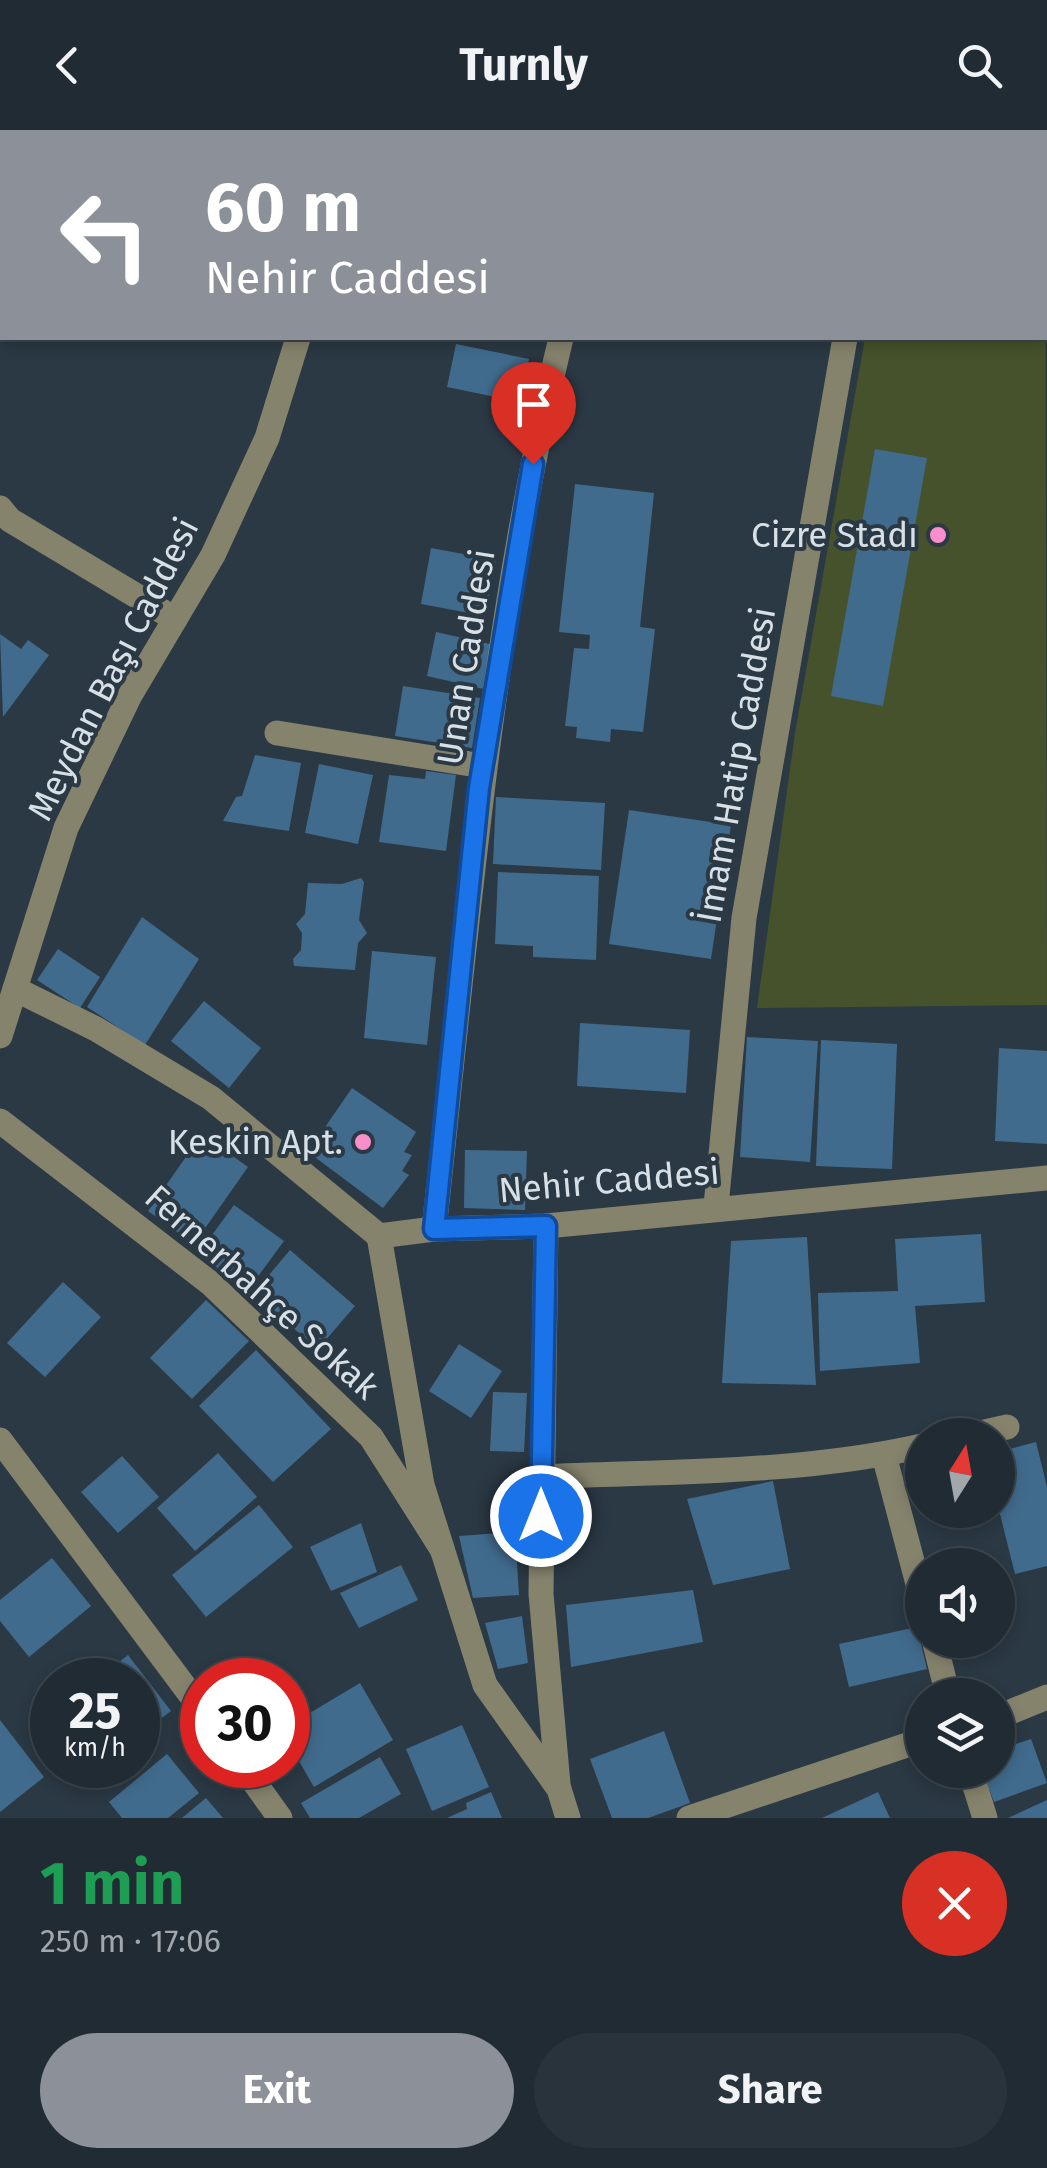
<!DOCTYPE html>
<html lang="en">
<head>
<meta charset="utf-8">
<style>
  :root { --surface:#202b33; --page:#28333b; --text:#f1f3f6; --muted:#a2a7ac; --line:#3d474e; --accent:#8c9099 }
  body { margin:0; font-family:"Fira Sans",sans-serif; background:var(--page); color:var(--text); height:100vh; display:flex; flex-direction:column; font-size:38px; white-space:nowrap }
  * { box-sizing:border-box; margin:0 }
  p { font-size:32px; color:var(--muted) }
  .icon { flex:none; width:55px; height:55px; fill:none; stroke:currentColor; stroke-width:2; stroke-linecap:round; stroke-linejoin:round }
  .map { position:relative; height:1688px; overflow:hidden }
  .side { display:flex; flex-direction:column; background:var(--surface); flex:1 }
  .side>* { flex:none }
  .banner { position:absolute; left:0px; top:0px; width:1048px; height:210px; box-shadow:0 5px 15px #0003,0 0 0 2px var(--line); background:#8c9099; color:#fff; overflow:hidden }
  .needle { width:65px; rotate:11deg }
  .controls { position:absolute; left:905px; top:1288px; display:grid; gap:20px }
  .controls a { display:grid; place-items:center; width:110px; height:110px; border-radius:50%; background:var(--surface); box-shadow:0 5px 15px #0003,0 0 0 2px var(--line); font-size:50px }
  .speed { position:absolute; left:30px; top:1528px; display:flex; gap:20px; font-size:50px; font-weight:700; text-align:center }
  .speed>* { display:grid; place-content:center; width:130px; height:130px; border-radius:50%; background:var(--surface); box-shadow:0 5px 15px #0003,0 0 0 2px var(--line); line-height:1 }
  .speed small { font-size:25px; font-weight:400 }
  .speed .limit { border:15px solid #d22; background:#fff; color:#111 }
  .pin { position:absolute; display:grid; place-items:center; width:85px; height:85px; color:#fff; margin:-102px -42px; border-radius:50% 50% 50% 0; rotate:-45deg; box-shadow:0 0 10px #0007 }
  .pin .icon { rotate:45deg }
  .me { position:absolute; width:110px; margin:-55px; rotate:0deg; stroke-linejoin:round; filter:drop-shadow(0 0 8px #0008) }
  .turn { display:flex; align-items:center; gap:35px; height:210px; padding:0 40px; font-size:45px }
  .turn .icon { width:130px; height:130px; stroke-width:2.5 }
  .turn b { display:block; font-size:70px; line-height:85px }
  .round { display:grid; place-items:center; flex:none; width:105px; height:105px; border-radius:52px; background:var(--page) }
  .summary { display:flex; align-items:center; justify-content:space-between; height:170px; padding:0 40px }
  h1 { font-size:60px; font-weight:700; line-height:75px; color:#1e9e55 }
  .primary-button { display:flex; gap:20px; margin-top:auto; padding:20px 40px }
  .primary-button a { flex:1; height:115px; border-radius:60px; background:var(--accent); color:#fff; font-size:40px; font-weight:700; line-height:115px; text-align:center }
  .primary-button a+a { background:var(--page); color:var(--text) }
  header { display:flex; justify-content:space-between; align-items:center; height:130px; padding:0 40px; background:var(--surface); font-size:45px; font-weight:700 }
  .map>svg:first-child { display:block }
  .green { fill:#46522b }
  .building { fill:#416b8d }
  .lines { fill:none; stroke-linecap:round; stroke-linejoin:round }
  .minor { stroke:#86836d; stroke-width:25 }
  .route-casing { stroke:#114b97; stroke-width:25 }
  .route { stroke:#1a73e8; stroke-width:18 }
  .poi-dot { fill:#f98fca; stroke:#2b3944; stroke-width:4 }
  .labels { text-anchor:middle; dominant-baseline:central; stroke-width:8; stroke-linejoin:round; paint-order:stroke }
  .poi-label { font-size:35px; fill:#d8e0e7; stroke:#2b3944; text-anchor:end }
  .street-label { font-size:35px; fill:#d8e0e7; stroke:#2b3944 }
</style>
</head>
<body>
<header><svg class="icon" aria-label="back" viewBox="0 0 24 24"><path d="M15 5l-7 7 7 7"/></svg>Turnly<svg class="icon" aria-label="search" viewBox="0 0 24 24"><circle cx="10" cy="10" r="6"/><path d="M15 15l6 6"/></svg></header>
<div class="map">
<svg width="1047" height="1688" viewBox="0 0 1047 1688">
  <rect width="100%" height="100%" fill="#2b3944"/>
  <path class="green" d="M1045,3L1047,875L757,878L795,603L865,208H1045Z"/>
  <g class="building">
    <path d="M456,214L529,229L520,272L447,257Z"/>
    <path d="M875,319L927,328L883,576L831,566Z"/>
    <path d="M575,354L654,363L640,497L655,499L643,602L611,599L610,612L576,608L577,597L565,596L574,518L589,519L590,505L559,502Z"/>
    <path d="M431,418L496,430L485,486L421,474Z"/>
    <path d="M436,502L494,515L484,559L427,546Z"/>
    <path d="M0,504L21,519L28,510L49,525L3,587Z"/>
    <path d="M403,556L480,568L472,618L395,606Z"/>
    <path d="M255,625L301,633L289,701L223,691L236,667L242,666Z"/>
    <path d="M319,634L373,645L358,714L305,703Z"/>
    <path d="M426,641L456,645L446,721L379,712L389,645L425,649Z"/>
    <path d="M496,667L605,673L601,740L493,734Z"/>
    <path d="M629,680L731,695L711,829L609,814Z"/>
    <path d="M498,742L599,746L596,830L533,827V816L495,814Z"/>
    <path d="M361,748L364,752L359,790L367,803L358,813L355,840L294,836L293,829L301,820L302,803L296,794L305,784L308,753L342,754Z"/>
    <path d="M142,787L199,829L145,915L87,877Z"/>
    <path d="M58,819L100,847L80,878L37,850Z"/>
    <path d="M372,821L436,827L427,915L364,908Z"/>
    <path d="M204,871L261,918L229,958L171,911Z"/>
    <path d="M580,893L690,900L686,963L577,956Z"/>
    <path d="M747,907L818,911L810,1032L740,1027Z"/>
    <path d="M821,910L897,914L892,1039L816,1036Z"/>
    <path d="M999,918L1047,921V1014L995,1011Z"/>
    <path d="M352,958L416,1002L404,1022L412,1025L402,1041L409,1045L383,1078L308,1022Z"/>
    <path d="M202,1004L248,1037L194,1114L148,1081Z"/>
    <path d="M465,1020L527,1021L525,1080L464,1078Z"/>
    <path d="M234,1075L284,1111L248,1160L198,1124Z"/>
    <path d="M981,1104L985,1172L915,1176L920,1233L820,1241L818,1163L898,1161L895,1109Z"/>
    <path d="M807,1107L816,1255L722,1253L731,1111Z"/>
    <path d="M290,1120L355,1176L318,1219L253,1164Z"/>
    <path d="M63,1152L101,1187L45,1247L7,1213Z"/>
    <path d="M206,1170L249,1211L192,1269L150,1228Z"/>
    <path d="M459,1214L502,1241L471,1288L429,1261Z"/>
    <path d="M256,1220L331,1299L273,1352L199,1276Z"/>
    <path d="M493,1262L527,1263L524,1322L490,1321Z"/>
    <path d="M1036,1312L1047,1357V1436L1015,1444L998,1376V1322Z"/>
    <path d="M218,1323L257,1367L195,1421L157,1378Z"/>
    <path d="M122,1326L159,1367L118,1403L81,1362Z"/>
    <path d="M773,1351L790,1439L713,1455L687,1369Z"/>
    <path d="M259,1375L293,1417L206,1487L172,1445Z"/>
    <path d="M361,1393L377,1442L331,1461L310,1417Z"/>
    <path d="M515,1402L519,1465L473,1468L459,1406Z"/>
    <path d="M52,1428L91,1476L29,1527L0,1491V1470Z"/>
    <path d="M401,1435L418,1470L359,1498L340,1463Z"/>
    <path d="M693,1460L703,1512L571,1537L566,1475Z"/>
    <path d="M522,1486L528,1533L498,1539L485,1493Z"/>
    <path d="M917,1497L927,1539L849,1557L839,1514Z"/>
    <path d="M128,1525L171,1581L138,1606V1550H96Z"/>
    <path d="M360,1553L393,1610L314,1657L288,1612V1596Z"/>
    <path d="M0,1590L44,1647L0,1682Z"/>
    <path d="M462,1595L489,1657L432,1681L406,1619Z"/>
    <path d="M664,1601L690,1673L648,1688H612L590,1629Z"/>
    <path d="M1031,1609L1047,1653L994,1672L982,1640H998V1620Z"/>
    <path d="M167,1624L199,1663L168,1688H122L109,1672Z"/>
    <path d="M380,1627L401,1664L359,1688H310L301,1673Z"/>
    <path d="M491,1662L502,1688H447L467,1679L466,1673Z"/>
    <path d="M878,1662L890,1688H822Z"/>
    <path d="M206,1668L223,1688H182Z"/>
    <path d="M1047,1670V1688H1008Z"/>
  </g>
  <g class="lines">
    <g class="minor">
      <path d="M316,2V0"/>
      <path d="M611,2L612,0"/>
      <path d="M883,2V0"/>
      <path d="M0,378L10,390L175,489"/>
      <path d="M277,603L483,636"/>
      <path d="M15,859L96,899L211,968L379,1106L434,1099L546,1096L1047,1048"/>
      <path d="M0,906L66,698L129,567L213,425L267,308L298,208"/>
      <path d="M0,991L210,1153L371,1307L442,1419"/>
      <path d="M716,1076L744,788L845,208"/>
      <path d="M546,1096L541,1464L558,1654"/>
      <path d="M434,1099C467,801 490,500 561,208"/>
      <path d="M379,1106L422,1355L485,1555L559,1659L568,1688"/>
      <path d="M971,1305L1007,1297"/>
      <path d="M0,1310L202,1580"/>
      <path d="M884,1325L922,1469"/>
      <path d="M541,1347C667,1341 799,1344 922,1316"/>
      <path d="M934,1510L948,1565"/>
      <path d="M998,1587L1047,1567"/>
      <path d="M242,1635L280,1688"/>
      <path d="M970,1640L985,1688"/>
      <path d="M689,1688L922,1610"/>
    </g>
  </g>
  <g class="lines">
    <defs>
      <path id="route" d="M533,334L479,658L434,1099L546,1096L541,1386"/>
    </defs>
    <use href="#route" class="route-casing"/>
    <use href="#route" class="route"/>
  </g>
  <g class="poi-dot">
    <circle cx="938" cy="405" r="10"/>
    <circle cx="363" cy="1012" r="10"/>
  </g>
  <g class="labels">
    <g class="poi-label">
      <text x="918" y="405">Cizre Stadı</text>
      <text x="343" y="1012">Keskin Apt.</text>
    </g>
    <g class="street-label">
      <text transform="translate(466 527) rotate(-81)">Unan Caddesi</text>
      <text transform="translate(113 539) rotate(-63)">Meydan Başı Caddesi</text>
      <text transform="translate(736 635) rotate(-80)">İmam Hatip Caddesi</text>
      <text transform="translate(609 1051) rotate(-5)">Nehir Caddesi</text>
      <text transform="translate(262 1162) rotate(42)">Fernerbahçe Sokak</text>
    </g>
  </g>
</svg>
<div class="controls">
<a><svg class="needle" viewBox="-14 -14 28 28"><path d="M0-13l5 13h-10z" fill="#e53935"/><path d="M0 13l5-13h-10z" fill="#a2a7ac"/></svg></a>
<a><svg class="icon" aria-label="sound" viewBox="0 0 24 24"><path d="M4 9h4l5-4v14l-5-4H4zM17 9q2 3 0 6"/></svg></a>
<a><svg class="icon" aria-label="layers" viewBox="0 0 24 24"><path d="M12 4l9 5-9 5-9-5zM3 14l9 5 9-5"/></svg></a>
</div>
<div class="speed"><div>25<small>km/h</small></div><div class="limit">30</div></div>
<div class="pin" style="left:533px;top:334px;background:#d93025"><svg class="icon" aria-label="arrive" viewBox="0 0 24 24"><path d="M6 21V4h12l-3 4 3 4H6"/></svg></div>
<svg class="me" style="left:541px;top:1386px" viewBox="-20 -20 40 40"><circle r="17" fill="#1a73e8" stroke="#fff" stroke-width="3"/><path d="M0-11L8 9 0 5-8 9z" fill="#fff"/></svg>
<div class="banner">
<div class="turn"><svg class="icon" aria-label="left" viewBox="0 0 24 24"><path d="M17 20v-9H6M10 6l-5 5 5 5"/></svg><div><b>60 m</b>Nehir Caddesi</div></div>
</div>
</div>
<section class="side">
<div class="summary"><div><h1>1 min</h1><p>250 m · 17:06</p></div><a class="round" style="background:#d93025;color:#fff"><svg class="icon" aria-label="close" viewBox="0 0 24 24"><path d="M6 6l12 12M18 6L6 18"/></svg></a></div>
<div class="primary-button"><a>Exit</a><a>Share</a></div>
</section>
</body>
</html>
